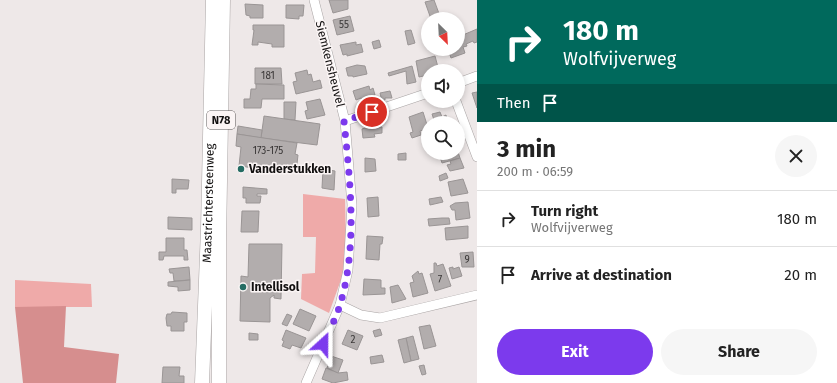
<!DOCTYPE html>
<html lang="en">
<head>
<meta charset="utf-8">
<style>
  :root { --surface:#fff; --page:#f6f6f6; --text:#222; --muted:#767676; --line:#e0e0e0; --accent:#7c3aed }
  body { margin:0; font-family:"Fira Sans",sans-serif; background:var(--page); color:var(--text); height:100vh; display:flex; flex-direction:column; font-size:15px; white-space:nowrap }
  * { box-sizing:border-box; margin:0 }
  p { font-size:13px; color:var(--muted) }
  .icon { flex:none; width:22px; height:22px; fill:none; stroke:currentColor; stroke-width:2; stroke-linecap:round; stroke-linejoin:round }
  .map { position:relative; flex:1; overflow:hidden }
  .side { display:flex; flex-direction:column; background:var(--surface); width:360px }
  .side>* { flex:none }
  .banner { background:#00695c; color:#fff; overflow:hidden }
  .needle { width:26px; rotate:156deg }
  .fabs { position:absolute; left:421px; top:12px; display:grid; gap:8px }
  .fabs a { display:grid; place-items:center; width:44px; height:44px; border-radius:50%; background:var(--surface); box-shadow:0 2px 6px #0003; font-size:20px }
  .pin { position:absolute; display:grid; place-items:center; width:34px; height:34px; color:#fff; margin:-17px; border:2px solid #fff; border-radius:50%; box-shadow:0 1px 4px #0007 }
  .me { position:absolute; width:44px; margin:-22px; rotate:24deg; stroke-linejoin:round; filter:drop-shadow(0 0 3px #0008) }
  .turn { display:flex; align-items:center; gap:14px; height:84px; padding:0 20px; font-size:18px }
  .turn .icon { width:52px; height:52px; stroke-width:2.5 }
  .turn b { display:block; font-size:28px; line-height:34px }
  .then { display:flex; align-items:center; height:38px; padding:0 20px; background:#0003; gap:8px; font-size:15px }
  .round { display:grid; place-items:center; flex:none; width:42px; height:42px; border-radius:21px; background:var(--page) }
  .overview { display:flex; align-items:center; justify-content:space-between; height:68px; padding:0 20px }
  h1 { font-size:24px; font-weight:700; line-height:30px }
  .action { display:flex; gap:8px; margin-top:auto; padding:8px 20px }
  .action a { flex:1; height:46px; border-radius:24px; background:var(--accent); color:#fff; font-size:16px; font-weight:700; line-height:46px; text-align:center }
  .action a+a { background:var(--page); color:var(--text) }
  ul { padding:0; list-style:none }
  li { display:flex; align-items:center; gap:12px; height:56px; padding:0 20px; border-top:1px solid var(--line) }
  li div { flex:1 }
  li b { display:block; font-size:15px }
  li em { font-style:normal }
  main { display:flex; flex:1; min-height:0 }
  .map>svg:first-child { display:block }
  .green { fill:#efaaa9 }
  .forest { fill:#d68e8e }
  .building { fill:#b2adad; stroke:#9a9595 }
  .lines { fill:none; stroke-linecap:round; stroke-linejoin:round }
  .street-casing { stroke:#aaa5a5; stroke-width:10 }
  .primary-casing { stroke:#aaa5a5; stroke-width:15 }
  .street { stroke:#fff; stroke-width:9 }
  .primary { stroke:#fff; stroke-width:14 }
  .route { stroke:#7c3aed; stroke-width:7; stroke-dasharray:0 12.6 }
  .poi-dot { fill:#246c63; stroke:#fbf5f5; stroke-width:1.5 }
  .labels { text-anchor:middle; dominant-baseline:central; stroke-width:3; stroke-linejoin:round; paint-order:stroke }
  .number-label { font-size:10px; fill:#3a3737 }
  .shield { fill:#fbf5f5; stroke:#585555; stroke-width:1 }
  .shield-label { font-size:11px; font-weight:bold; fill:#121010 }
  .street-label { font-size:12px; fill:#121010; stroke:#fbf5f5 }
  .poi-label { font-size:12px; font-weight:bold; fill:#121010; stroke:#fbf5f5; text-anchor:start }
</style>
</head>
<body>
<main>
<div class="map">
<svg width="477" height="383" viewBox="0 0 477 383">
  <rect width="100%" height="100%" fill="#eee8e8"/>
  <g class="green">
    <path d="M303,194L345,199L346,242L343,274L329,313L301,299L302,274L315,273L316,237H303Z"/>
    <path d="M15,280L91,284L92,307H15Z"/>
  </g>
  <path class="forest" d="M66,306L64,347L119,354L116,383H23L15,307Z"/>
  <g class="building">
    <path d="M329,0H348V9L333,13Z"/>
    <path d="M434,0L441,19H431L425,2Z"/>
    <path d="M245,4L263,5V18H250V16L246,15Z"/>
    <path d="M286,5H304L303,16H299V19L286,18Z"/>
    <path d="M350,16L354,31L337,35L333,20Z"/>
    <path d="M253,25H284V47H272V44L258,42V45H252L254,30H253Z"/>
    <path d="M477,29V42L474,43L473,41L466,44L467,46L463,47L465,53L451,58L449,52L458,49V36L463,35Z"/>
    <path d="M411,30L415,43L408,45L405,31Z"/>
    <path d="M379,40L381,47L374,49L372,42Z"/>
    <path d="M356,42V45L361,44L363,52L347,56V54L343,55L340,45Z"/>
    <path d="M435,56L439,71H428V75L419,77L416,61Z"/>
    <path d="M357,65L365,66L367,74L353,77V76H348L346,68Z"/>
    <path d="M412,66L416,82L407,84L406,71L389,76L388,73Z"/>
    <path d="M255,68H281L282,84H255Z"/>
    <path d="M307,70L308,75L311,74L313,82L320,80L322,88L296,94L293,82L297,81L295,73Z"/>
    <path d="M256,84L284,85V99H262L261,108H244V99H250L251,89H256Z"/>
    <path d="M369,86L370,90L373,88L375,95L362,100L361,98L356,100L353,91Z"/>
    <path d="M390,91L392,98H385V100L382,101L380,93Z"/>
    <path d="M477,92V108L472,93Z"/>
    <path d="M320,99L325,115L307,119L305,111L308,110L306,102Z"/>
    <path d="M284,102H296L295,120L284,119Z"/>
    <path d="M423,112L428,128L420,131L421,135L412,138L410,133L413,132L409,117Z"/>
    <path d="M440,112L442,117L446,115L448,123H435L432,114Z"/>
    <path d="M264,116L320,124L317,145L261,138Z"/>
    <path d="M238,126L262,130L261,138L237,134Z"/>
    <path d="M368,127H382V133L374,134L375,137L363,138L362,129Z"/>
    <path d="M237,134L297,143L295,154L298,155L296,172L293,171V173L239,166L241,147L236,146Z"/>
    <path d="M458,152L460,158L442,163L440,157L444,155L443,153Z"/>
    <path d="M406,153V160H398V154Z"/>
    <path d="M365,158L375,159L376,171L365,172Z"/>
    <path d="M460,158L464,168L450,171L447,165L451,164L450,161Z"/>
    <path d="M323,169L335,171L334,190L322,188Z"/>
    <path d="M446,173L448,178L440,181L439,176Z"/>
    <path d="M172,179L189,180L188,189H176V193H172Z"/>
    <path d="M463,179L468,193L451,196L448,182Z"/>
    <path d="M243,187L267,189V194H257V196H261L260,203H246V198H243Z"/>
    <path d="M378,197L379,216L368,217L367,198Z"/>
    <path d="M441,197L443,202L430,205L429,199Z"/>
    <path d="M468,202L470,218L456,220L455,210H452L450,206L455,203Z"/>
    <path d="M242,211H259L258,232H241Z"/>
    <path d="M168,217L192,218V230L168,229Z"/>
    <path d="M442,218H449L450,224L429,226L428,219Z"/>
    <path d="M468,226V238L446,240L445,228Z"/>
    <path d="M367,236L383,237L382,244H380L379,260L366,259Z"/>
    <path d="M166,238H184V250H187L188,260H184V256H164L163,260H159V252H166Z"/>
    <path d="M249,244H282L281,299L274,298V295L270,298V322L240,321L241,276L248,277Z"/>
    <path d="M473,252L474,267H462L460,253Z"/>
    <path d="M434,263H436L437,266L443,264L451,286L435,291L430,274L434,273Z"/>
    <path d="M189,267L190,280L174,281L173,273H170L169,269Z"/>
    <path d="M453,267V269L459,267L462,276L452,279L449,268Z"/>
    <path d="M418,271L419,274L422,273L428,293L413,297L410,283L414,282L412,276Z"/>
    <path d="M364,279L381,280V288H385V294L363,295Z"/>
    <path d="M190,280V290L178,291V287L168,286V282Z"/>
    <path d="M398,285L406,299L392,303L390,287Z"/>
    <path d="M300,309L316,316L309,331L293,324Z"/>
    <path d="M172,312L187,313V322H184V331H171V326H167L166,318L167,314H171Z"/>
    <path d="M287,314L292,316L287,326L282,324Z"/>
    <path d="M430,325L436,346L424,349L419,327Z"/>
    <path d="M380,329L382,335L375,337L373,331Z"/>
    <path d="M286,330L306,338L301,348L292,345L290,349L282,346L284,341L282,340Z"/>
    <path d="M348,330L363,336L357,350L342,344Z"/>
    <path d="M249,333L258,334V340H249Z"/>
    <path d="M413,336L419,359L411,361L406,338Z"/>
    <path d="M406,338L411,361L404,363L398,340Z"/>
    <path d="M382,355L384,362L371,364L370,357Z"/>
    <path d="M331,356L343,360L338,373L327,368Z"/>
    <path d="M424,365L426,374L422,375L419,366Z"/>
    <path d="M163,367H180L179,376H184V383H162Z"/>
    <path d="M326,368L338,373L347,372L348,380L333,383L322,379Z"/>
  </g>
  <g class="lines">
    <defs>
      <g id="street">
        <path d="M458,83L477,76"/>
        <path d="M456,101L477,157"/>
        <path d="M345,121L428,93"/>
        <path d="M340,305L361,315L380,318L477,295"/>
        <path d="M306,383L340,305L348,270L352,205L345,121L314,0"/>
      </g>
      <g id="primary">
        <path id="s1" d="M202,383L208,229L213,0"/>
        <path d="M219,383V241L223,0"/>
      </g>
    </defs>
    <use href="#street" class="street-casing"/>
    <use href="#primary" class="primary-casing"/>
    <use href="#street" class="street"/>
    <use href="#primary" class="primary"/>
  </g>
  <g class="lines">
    <path class="route" d="M323,344C329,331 336,318 340,305C358,245 350,182 344,121L372,112"/>
  </g>
  <g class="poi-dot">
    <circle cx="241" cy="169" r="4"/>
    <circle cx="243" cy="287" r="4"/>
  </g>
  <g class="labels">
    <g class="number-label">
      <text x="344" y="25">55</text>
      <text x="268" y="76">181</text>
      <text x="268" y="151">173-175</text>
      <text x="467" y="260">9</text>
      <text x="440" y="280">7</text>
      <text x="353" y="340">2</text>
    </g>
    <rect class="shield" x="207" y="111" width="28" height="18" rx="3"/>
    <g class="shield-label">
      <text x="221" y="120">N78</text>
    </g>
    <g class="street-label">
      <text transform="translate(330 64) rotate(76)">Siemkensheuvel</text>
      <text stroke="none"><textPath href="#s1" startOffset="180">Maastrichtersteenweg</textPath></text>
    </g>
    <g class="poi-label">
      <text x="249" y="169">Vanderstukken</text>
      <text x="251" y="287">Intellisol</text>
    </g>
  </g>
</svg>
<div class="fabs">
<a><svg class="needle" viewBox="-14 -14 28 28"><path d="M0-13l5 13h-10z" fill="#e53935"/><path d="M0 13l5-13h-10z" fill="#767676"/></svg></a>
<a><svg class="icon" aria-label="sound" viewBox="0 0 24 24"><path d="M4 9h4l5-4v14l-5-4H4zM17 9q2 3 0 6"/></svg></a>
<a><svg class="icon" aria-label="search" viewBox="0 0 24 24"><circle cx="10" cy="10" r="6"/><path d="M15 15l6 6"/></svg></a>
</div>
<div class="pin" style="left:372px;top:112px;background:#d93025"><svg class="icon" aria-label="arrive" viewBox="0 0 24 24"><path d="M6 21V4h12l-3 4 3 4H6"/></svg></div>
<svg class="me" style="left:323px;top:344px" viewBox="-20 -20 40 40"><path d="M0-17L14 15 0 8-14 15z" fill="#7c3aed" stroke="#fff" stroke-width="4"/></svg>
</div>
<section class="side">
<div class="banner">
<div class="turn"><svg class="icon" aria-label="right" viewBox="0 0 24 24"><path d="M7 20v-9h11M14 6l5 5-5 5"/></svg><div><b>180 m</b>Wolfvijverweg</div></div>
<div class="then">Then<svg class="icon" aria-label="arrive" viewBox="0 0 24 24"><path d="M6 21V4h12l-3 4 3 4H6"/></svg></div>
</div>
<div class="overview"><div><h1>3 min</h1><p>200 m · 06:59</p></div><a class="round"><svg class="icon" aria-label="close" viewBox="0 0 24 24"><path d="M6 6l12 12M18 6L6 18"/></svg></a></div>
<ul>
<li><svg class="icon" aria-label="right" viewBox="0 0 24 24"><path d="M7 20v-9h11M14 6l5 5-5 5"/></svg><div><b>Turn right</b><p>Wolfvijverweg</p></div><em>180 m</em></li>
<li><svg class="icon" aria-label="arrive" viewBox="0 0 24 24"><path d="M6 21V4h12l-3 4 3 4H6"/></svg><div><b>Arrive at destination</b></div><em>20 m</em></li>
</ul>
<div class="action"><a>Exit</a><a>Share</a></div>
</section>
</main>
</body>
</html>
